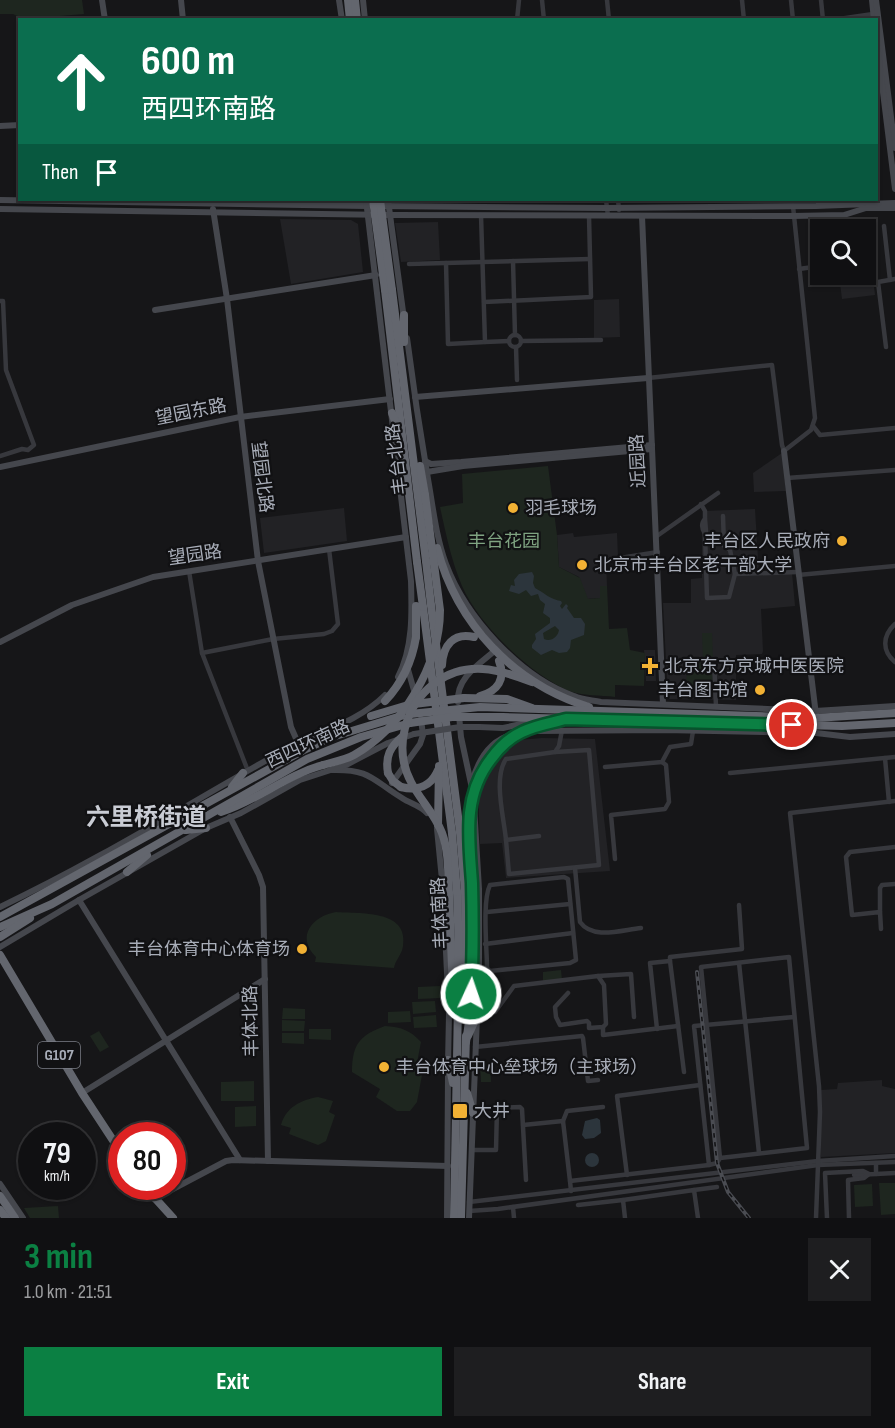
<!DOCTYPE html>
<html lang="en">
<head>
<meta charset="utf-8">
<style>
  :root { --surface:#101012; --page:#1e1e20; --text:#f1f3f6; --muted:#9c9d9f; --line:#303032; --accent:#0b8043 }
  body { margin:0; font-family:"Sofia Sans Condensed","Noto Sans SC",sans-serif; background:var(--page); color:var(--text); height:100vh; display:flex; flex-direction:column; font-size:22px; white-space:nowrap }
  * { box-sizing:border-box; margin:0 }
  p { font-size:20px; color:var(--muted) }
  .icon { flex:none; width:33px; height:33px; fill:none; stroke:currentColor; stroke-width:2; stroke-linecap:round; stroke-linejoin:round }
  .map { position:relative; height:1218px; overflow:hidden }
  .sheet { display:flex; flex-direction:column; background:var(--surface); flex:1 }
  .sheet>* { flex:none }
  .banner { position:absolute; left:18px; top:18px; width:860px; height:183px; border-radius:0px; box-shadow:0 2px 4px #0004,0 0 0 2px var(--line); background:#0b6e4f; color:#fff; overflow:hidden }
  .controls { position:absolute; left:810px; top:219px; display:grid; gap:12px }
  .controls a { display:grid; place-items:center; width:66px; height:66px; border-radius:0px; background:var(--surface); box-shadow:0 2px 4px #0004,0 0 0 2px var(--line); font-size:30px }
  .speed { position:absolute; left:18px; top:1122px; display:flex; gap:12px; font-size:30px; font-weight:700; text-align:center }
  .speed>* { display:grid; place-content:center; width:78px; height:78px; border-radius:50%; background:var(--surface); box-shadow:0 2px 4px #0004,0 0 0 2px var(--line); line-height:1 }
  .speed small { font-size:15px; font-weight:400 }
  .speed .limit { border:9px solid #d22; background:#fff; color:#111 }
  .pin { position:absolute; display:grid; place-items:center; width:51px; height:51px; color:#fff; margin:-26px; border:3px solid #fff; border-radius:50%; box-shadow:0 2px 6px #0007 }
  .me { position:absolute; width:66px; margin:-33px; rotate:3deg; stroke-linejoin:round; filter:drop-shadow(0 0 4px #0008) }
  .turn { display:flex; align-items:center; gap:21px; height:126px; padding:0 24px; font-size:27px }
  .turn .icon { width:78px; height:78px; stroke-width:2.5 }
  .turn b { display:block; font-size:42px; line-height:51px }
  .then { display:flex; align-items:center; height:57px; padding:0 24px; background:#0003; gap:12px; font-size:22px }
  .round { display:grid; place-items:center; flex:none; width:63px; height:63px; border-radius:0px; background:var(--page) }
  .headline { display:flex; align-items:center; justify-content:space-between; height:102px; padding:0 24px }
  h1 { font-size:36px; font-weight:700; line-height:45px; color:var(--accent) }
  .cta { display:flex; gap:12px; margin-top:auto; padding:12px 24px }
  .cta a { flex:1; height:69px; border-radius:0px; background:var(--accent); color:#fff; font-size:24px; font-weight:700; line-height:69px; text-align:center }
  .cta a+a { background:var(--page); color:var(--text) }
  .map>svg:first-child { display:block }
  .built { fill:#222225 }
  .green { fill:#1e261f }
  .water { fill:#2c353c; fill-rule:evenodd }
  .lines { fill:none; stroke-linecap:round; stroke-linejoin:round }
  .street { stroke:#37383d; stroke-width:4.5 }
  .secondary { stroke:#45474d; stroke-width:6 }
  .highway { stroke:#63666e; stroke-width:8 }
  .rail-casing { stroke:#4a4c52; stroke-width:4 }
  .rail { stroke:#111113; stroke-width:1.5; stroke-dasharray:4.5; stroke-linecap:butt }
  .secondary-bridge { stroke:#45474d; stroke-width:6 }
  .highway-bridge { stroke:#63666e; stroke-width:8 }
  .route-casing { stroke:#07532c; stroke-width:15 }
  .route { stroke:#0b8043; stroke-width:10 }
  .poi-dot { fill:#f2b134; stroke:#111113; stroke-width:2 }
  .labels { text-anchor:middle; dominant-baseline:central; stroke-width:4.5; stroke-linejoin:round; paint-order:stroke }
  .shield { fill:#111113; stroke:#7b7e86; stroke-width:1.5 }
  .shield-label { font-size:16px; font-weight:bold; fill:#a8adb8 }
  .street-label { font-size:18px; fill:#a8adb8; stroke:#111113 }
  .poi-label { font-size:18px; fill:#a8adb8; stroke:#111113; text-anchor:start }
  .park-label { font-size:18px; fill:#7fa381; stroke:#111113 }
  .district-label { font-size:24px; font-weight:bold; fill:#c9ccd4; stroke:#111113 }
</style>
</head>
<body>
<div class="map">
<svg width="895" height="1218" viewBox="0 0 895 1218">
  <rect width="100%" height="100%" fill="#161618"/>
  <g class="built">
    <path d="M280,219L351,220L358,224L363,272L291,284Z"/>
    <path d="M438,222L440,260L401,262L395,223Z"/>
    <path d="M871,260L875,295L842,299L839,275L866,274V261Z"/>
    <path d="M619,299L620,337L594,338V300Z"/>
    <path d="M782,453L786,491L754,492L753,473Z"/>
    <path d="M344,508L347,541L264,553L260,518Z"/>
    <path d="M755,509L759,575L792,573L795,606L761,609L763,651L762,654L736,655V700L668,699L663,603H691V579L702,578V519L704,518V511Z"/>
    <path d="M573,533L574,537L617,533L618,557L606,562L607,586H600V598L587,599L579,577L559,567L557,535Z"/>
    <path d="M644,650H655L656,681H646Z"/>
    <path d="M542,738L595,739L610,871L506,878L502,843L480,844L478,790L486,772L505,749L519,740Z"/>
    <path d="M882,1080V1086L895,1089V1153L821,1157V1090L837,1089L838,1083Z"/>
  </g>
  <g class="green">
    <path d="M0,0H82L84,14L24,19L13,14H0Z"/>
    <path d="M548,466L557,535L559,567L580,578L588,599L600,598V586H607L609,629L627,628L630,650L645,653L644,686L615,685V697C601,695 582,696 569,691C530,674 479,625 462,586C451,560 446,534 440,507L463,503L462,474Z"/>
    <path d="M702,633H712L713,658H703Z"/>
    <path d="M712,661L713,689L687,690L686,662Z"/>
    <path d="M336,912C359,914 409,909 403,946C402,955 395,960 394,968L315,962L316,957C295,936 313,916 336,912Z"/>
    <path d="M561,970L562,980L543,982V972Z"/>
    <path d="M440,986L441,998L418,999V987Z"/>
    <path d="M435,1001L436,1012L413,1014L412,1002Z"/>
    <path d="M283,1008L305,1009V1019H282Z"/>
    <path d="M410,1011L411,1022L388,1023V1012Z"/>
    <path d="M436,1015L437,1027L414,1028L413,1017Z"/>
    <path d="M282,1020L305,1021L304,1031H282Z"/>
    <path d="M385,1026C401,1027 410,1030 421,1042L415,1073L422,1075L417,1102L410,1111H397L376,1097L380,1089L352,1072C352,1044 360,1035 385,1026Z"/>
    <path d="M309,1029H331V1040L309,1039Z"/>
    <path d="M99,1031L109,1047L100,1052L90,1036Z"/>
    <path d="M282,1033H304V1044L282,1043Z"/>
    <path d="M490,1062L491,1082H481L480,1063Z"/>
    <path d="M254,1081V1101H221V1082Z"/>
    <path d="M318,1097L333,1101L329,1112L335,1115L326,1141L318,1145L289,1134L291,1128L281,1125C286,1107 301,1100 318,1097Z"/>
    <path d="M256,1106V1126L235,1127V1107Z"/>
    <path d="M879,1183H895V1214L881,1215Z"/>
    <path d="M872,1184L873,1206L855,1207L854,1185Z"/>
    <path d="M58,1206L59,1218H30L24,1208Z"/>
  </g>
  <g class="water">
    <path d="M532,572L534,576L533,583L535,588C543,592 551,600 561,601L562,603L560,606L562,609L566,604L568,606L567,608L574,618H581L585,624L584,635L571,640L570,648L567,652L559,653L552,650L541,655L532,648V645L536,639L535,634L550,623V618L543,613L545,604L540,600L538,594L531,596L526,590L519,594L509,591L511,585L515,586L514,580L519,574ZM555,626L559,630C558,637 551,642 544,639L543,633Z"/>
    <path d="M597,1118L600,1120L601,1133L594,1138L585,1139L582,1135L585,1121Z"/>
    <circle cx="592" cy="1160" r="7"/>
  </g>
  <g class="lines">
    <g class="street">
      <path d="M542,0L544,20"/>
      <path d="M607,0L609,20"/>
      <path d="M742,0L744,20"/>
      <path d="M791,0L793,20"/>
      <path d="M821,0L823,20"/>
      <path d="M517,20L519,0"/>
      <path d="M832,20L873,14"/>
      <path d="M606,200L608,216"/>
      <path d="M618,200L619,210"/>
      <path d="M884,226L890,280"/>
      <path d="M513,261L515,335"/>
      <path d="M446,263L448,344L485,342L481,215"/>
      <path d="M409,264L590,259"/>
      <path d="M799,269L820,266"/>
      <path d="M0,301H3L6,370L34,445L28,450L22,449L0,456"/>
      <path d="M484,302L591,297L589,216"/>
      <circle cx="515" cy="341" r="6"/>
      <path d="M521,341L601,340"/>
      <path d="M485,342L509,341"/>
      <path d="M516,347L517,380"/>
      <path d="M886,347L878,282L895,279"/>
      <path d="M648,378L772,365L782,445L784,451L811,430L815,418L793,206"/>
      <path d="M813,426L820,435L895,428"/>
      <path d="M787,478L895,470"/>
      <path d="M701,504L705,511V519"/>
      <path d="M723,516L724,546L730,550L735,574"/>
      <path d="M705,534L706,531L705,519C701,523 702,529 705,534L707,598L729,597L735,574L798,572"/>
      <path d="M657,536L718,493"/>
      <path d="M595,562L658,552"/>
      <path d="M189,571L202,653L248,771"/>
      <path d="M798,575L895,566"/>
      <path d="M895,624C882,636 882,651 895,662"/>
      <path d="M202,653L273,639L324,634L332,631L338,624L329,549"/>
      <path d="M684,661L714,659L716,707"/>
      <path d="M885,758L889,802"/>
      <path d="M605,767L662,762L670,747L691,744L693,731"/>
      <path d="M730,773L895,757"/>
      <path d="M539,836L506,840C504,818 493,778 506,759L555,752L559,746L562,730"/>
      <path d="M506,840L509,874L599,865L589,750L555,752"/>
      <path d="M615,859L611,815L665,809L669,802L666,765L662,762"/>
      <path d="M575,868L580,922C593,940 621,930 641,928"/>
      <path d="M564,877L568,879L576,960L570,963L490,971L487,968C487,949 482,901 490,885Z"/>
      <path d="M487,912L570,904"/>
      <path d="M880,912V888L882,885L895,884"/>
      <path d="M881,929L880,912L852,915L846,857L850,852L895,847"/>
      <path d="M485,944L573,933"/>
      <path d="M670,961V957L742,949L739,905"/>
      <path d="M739,963L759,1153"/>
      <path d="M598,976L631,974L634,1017"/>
      <path d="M476,1018L482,1013L495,1012L514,986L598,976L604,985L606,1024L603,1027L589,1028V1023L587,1021L560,1025L556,1017L555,1007L568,993"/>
      <path d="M603,1027V1035L678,1026"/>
      <path d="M657,1029L650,963L670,961L684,1072"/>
      <path d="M475,1047L582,1036L583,1038L588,1081L598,1080"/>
      <path d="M563,1121L567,1111L603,1107"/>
      <path d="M523,1125L563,1121L570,1181"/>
      <path d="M472,1150H496L497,1108L520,1107L522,1109L526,1180"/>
      <path d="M709,1165L694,1026L794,1017"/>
      <path d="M876,1174L895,1173"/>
      <path d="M627,1175L617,1096L700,1085"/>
      <path d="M854,1175L876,1174V1163"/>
      <path d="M694,1190L717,1187"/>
      <path d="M571,1191L570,1181L709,1165L717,1163L720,1158L807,1148L789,957L701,967L720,1158"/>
      <path d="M623,1200L694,1190L698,1218"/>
      <path d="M469,1202L818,1161L895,1156"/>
      <path d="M578,1205L623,1200L625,1218"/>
      <path d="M513,1207L514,1218"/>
      <path d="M469,1211L498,1209L818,1165L895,1162"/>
      <path d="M816,1218L820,1112L819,1086L790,813L895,801"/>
      <path d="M827,1218L825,1173L863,1171L869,1174L864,1178L848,1180L849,1218"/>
    </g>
    <g class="secondary">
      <path d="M102,0L105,20"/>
      <path d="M181,0L183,20"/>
      <path d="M339,0L342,20"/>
      <path d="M363,0L365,20"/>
      <path d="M872,0L874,20"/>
      <path d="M876,0L895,148"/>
      <path d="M876,36L895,189"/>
      <path d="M0,126L20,125"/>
      <path d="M0,200L368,206"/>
      <path d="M366,200L411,581C412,613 413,648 398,677"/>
      <path d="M388,200L404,319"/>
      <path d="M378,206L607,208L816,206L895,203"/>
      <path d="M0,209L391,215L793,216L844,215L866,208H895"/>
      <path d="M213,209L227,299L258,561L291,727L298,743"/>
      <path d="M642,216L663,704"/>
      <path d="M155,310L376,275"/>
      <path d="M407,338C413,385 420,432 428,479C433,507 436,537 446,564C466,617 520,677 574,696C582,700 591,700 601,702L815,711L895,706"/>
      <path d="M415,397L648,378"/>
      <path d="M784,451L816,715"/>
      <path d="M425,461L431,464L461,462L652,445"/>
      <path d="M0,467L240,417L390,399"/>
      <path d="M427,472L463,466L652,449"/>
      <path d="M0,642L72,605L153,577L406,537"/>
      <path d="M407,666L415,694"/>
      <path d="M458,702C456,677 481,663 498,648"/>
      <path d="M459,715L461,737L473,793"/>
      <path d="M479,727L503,728L540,720"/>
      <path d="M536,731L664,730L816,733L850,737L895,734"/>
      <path d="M332,770C371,769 372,780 402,798C411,804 420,805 427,813"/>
      <path d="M472,782C479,757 492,736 520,733"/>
      <path d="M392,783L420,744L423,735L421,719"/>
      <path d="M230,817L259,875L263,887L268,1161"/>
      <path d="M437,829L443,890L449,1014L448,1064"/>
      <path d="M79,900L240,1160"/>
      <path d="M0,907C97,861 188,804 281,752C316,733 357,723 385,695"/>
      <path d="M0,947L79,900L206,828L241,813L300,780L346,765L388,743L414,734"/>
      <path d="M82,1093L265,979"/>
      <path d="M0,1184L23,1218"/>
      <path d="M154,1199L226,1161L233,1160L448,1166"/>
      <path d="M447,1218L448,1075"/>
      <path d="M469,1218L479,966V889L474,806"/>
    </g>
    <g class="highway">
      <path d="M348,0L350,20"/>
      <path d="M355,0L357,20"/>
      <path d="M385,290L417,562"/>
      <path d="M392,290L426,561"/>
      <path d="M404,342V315"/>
      <path d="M392,413L398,429"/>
      <path d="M420,466L425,495"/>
      <path d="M431,605L460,832"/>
      <path d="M423,607L452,833"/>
      <path d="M416,637V606"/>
      <path d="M442,665C443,646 453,632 474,637"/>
      <path d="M480,696C498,691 506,679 499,661"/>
      <path d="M464,698L507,699L532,708"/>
      <path d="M371,716L408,705"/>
      <path d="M388,773C385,756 390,747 403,736"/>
      <path d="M232,787L243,773"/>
      <path d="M401,787C417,791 431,787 438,770"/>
      <path d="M221,812C257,801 286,775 323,765"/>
      <path d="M438,825L439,766"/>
      <path d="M186,830L206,828"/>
      <path d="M127,872L147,855"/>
      <path d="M465,892L466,1014"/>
      <path d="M449,893L453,991"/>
      <path d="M0,917L302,751L332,737L401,716"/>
      <path d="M0,927L52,904L307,759L361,737L410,723"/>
      <path d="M0,937L30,918"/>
      <path d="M0,955L82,1093L122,1154"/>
      <path d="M468,1036L476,1018"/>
      <path d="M448,1060L453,1083"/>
      <path d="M467,1093L473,1113"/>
      <path d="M144,1186L173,1218"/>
      <path d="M0,1196L15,1218"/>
      <path d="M0,1210L6,1218"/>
      <path d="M454,1218L459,952L457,892"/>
      <path d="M461,1218L466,1036"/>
    </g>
    <defs>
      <path id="rail" d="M697,972L717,1163L728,1192L749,1218"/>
    </defs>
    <use href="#rail" class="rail-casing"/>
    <use href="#rail" class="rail"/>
    <path class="secondary-bridge" d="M414,734L460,727H479"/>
    <g class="highway-bridge">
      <path d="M373,200L385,290"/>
      <path d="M380,200L392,290"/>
      <path d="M437,548C457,624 514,684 589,707"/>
      <path d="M426,561L431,605"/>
      <path d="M417,562L423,607"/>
      <path d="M385,701C402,683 412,662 416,637"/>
      <path d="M414,704L464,698"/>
      <path d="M410,714L480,707L815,718L895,713"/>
      <path d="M410,723L452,717H503L842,726L895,723"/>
      <path d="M323,765C333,762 345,760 354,755C402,728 440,665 440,610L425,495"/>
      <path d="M388,773L393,781L401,787"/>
      <path d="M460,832L465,892"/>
      <path d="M452,833L457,892"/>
      <path d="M449,893C448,873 449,852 442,833C435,814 420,800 411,782C393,748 405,705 435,683C466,660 499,669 532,682"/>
      <path d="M466,1042C473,1000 474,957 472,915C470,832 449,745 555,722"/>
    </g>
  </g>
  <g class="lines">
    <defs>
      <path id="route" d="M471,994C473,957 473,920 472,883C469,839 462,796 491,759C499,748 509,738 522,732C536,725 551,723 566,719L792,725"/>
    </defs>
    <use href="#route" class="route-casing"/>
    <use href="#route" class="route"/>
  </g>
  <g class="poi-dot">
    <circle cx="513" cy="508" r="6"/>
    <circle cx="842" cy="541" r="6"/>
    <circle cx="582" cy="565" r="6"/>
    <path d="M647 657h6v6h6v6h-6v6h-6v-6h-6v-6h6z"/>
    <circle cx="760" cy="690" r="6"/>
    <circle cx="302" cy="949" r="6"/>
    <circle cx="384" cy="1067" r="6"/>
    <rect x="452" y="1103" width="16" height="16" rx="3"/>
  </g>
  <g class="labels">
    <rect class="shield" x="38" y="1042" width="42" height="26" rx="4.5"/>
    <g class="shield-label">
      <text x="59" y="1055">G107</text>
    </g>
    <g class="street-label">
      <text transform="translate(191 412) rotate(-11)">望园东路</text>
      <text transform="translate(397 459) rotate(-97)">丰台北路</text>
      <text transform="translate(638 461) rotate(-93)">近园路</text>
      <text transform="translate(262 477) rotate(83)">望园北路</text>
      <text transform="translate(195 555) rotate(-8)">望园路</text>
      <text transform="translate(308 744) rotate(-25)">西四环南路</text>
      <text transform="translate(440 913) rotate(-93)">丰体南路</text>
      <text transform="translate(251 1021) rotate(-91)">丰体北路</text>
    </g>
    <g class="poi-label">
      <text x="525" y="508">羽毛球场</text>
      <text x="830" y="541" text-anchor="end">丰台区人民政府</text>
      <text x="594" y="565">北京市丰台区老干部大学</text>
      <text x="664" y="666">北京东方京城中医医院</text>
      <text x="748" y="690" text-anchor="end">丰台图书馆</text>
      <text x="290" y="949" text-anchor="end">丰台体育中心体育场</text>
      <text x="396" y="1067">丰台体育中心垒球场（主球场）</text>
      <text x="474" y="1111">大井</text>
    </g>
    <g class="park-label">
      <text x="504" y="541">丰台花园</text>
    </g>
    <g class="district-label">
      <text x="146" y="817">六里桥街道</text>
    </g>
  </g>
</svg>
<div class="controls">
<a><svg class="icon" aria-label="search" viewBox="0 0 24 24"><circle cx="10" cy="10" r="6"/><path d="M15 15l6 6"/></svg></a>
</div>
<div class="speed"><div>79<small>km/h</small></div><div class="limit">80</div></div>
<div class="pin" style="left:792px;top:725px;background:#d93025"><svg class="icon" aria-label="arrive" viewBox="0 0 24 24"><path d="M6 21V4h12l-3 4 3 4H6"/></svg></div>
<svg class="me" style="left:471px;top:994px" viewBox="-20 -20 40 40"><circle r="17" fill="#0b8043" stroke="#fff" stroke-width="3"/><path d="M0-11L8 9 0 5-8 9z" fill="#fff"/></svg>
<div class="banner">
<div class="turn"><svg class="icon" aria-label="ahead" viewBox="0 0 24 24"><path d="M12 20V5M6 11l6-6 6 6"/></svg><div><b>600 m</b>西四环南路</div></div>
<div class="then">Then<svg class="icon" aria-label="arrive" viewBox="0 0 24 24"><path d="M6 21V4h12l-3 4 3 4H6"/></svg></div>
</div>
</div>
<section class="sheet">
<div class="headline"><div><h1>3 min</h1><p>1.0 km · 21:51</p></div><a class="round"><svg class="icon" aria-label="close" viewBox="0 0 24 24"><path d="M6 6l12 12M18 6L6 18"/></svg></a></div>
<div class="cta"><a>Exit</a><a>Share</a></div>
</section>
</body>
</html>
